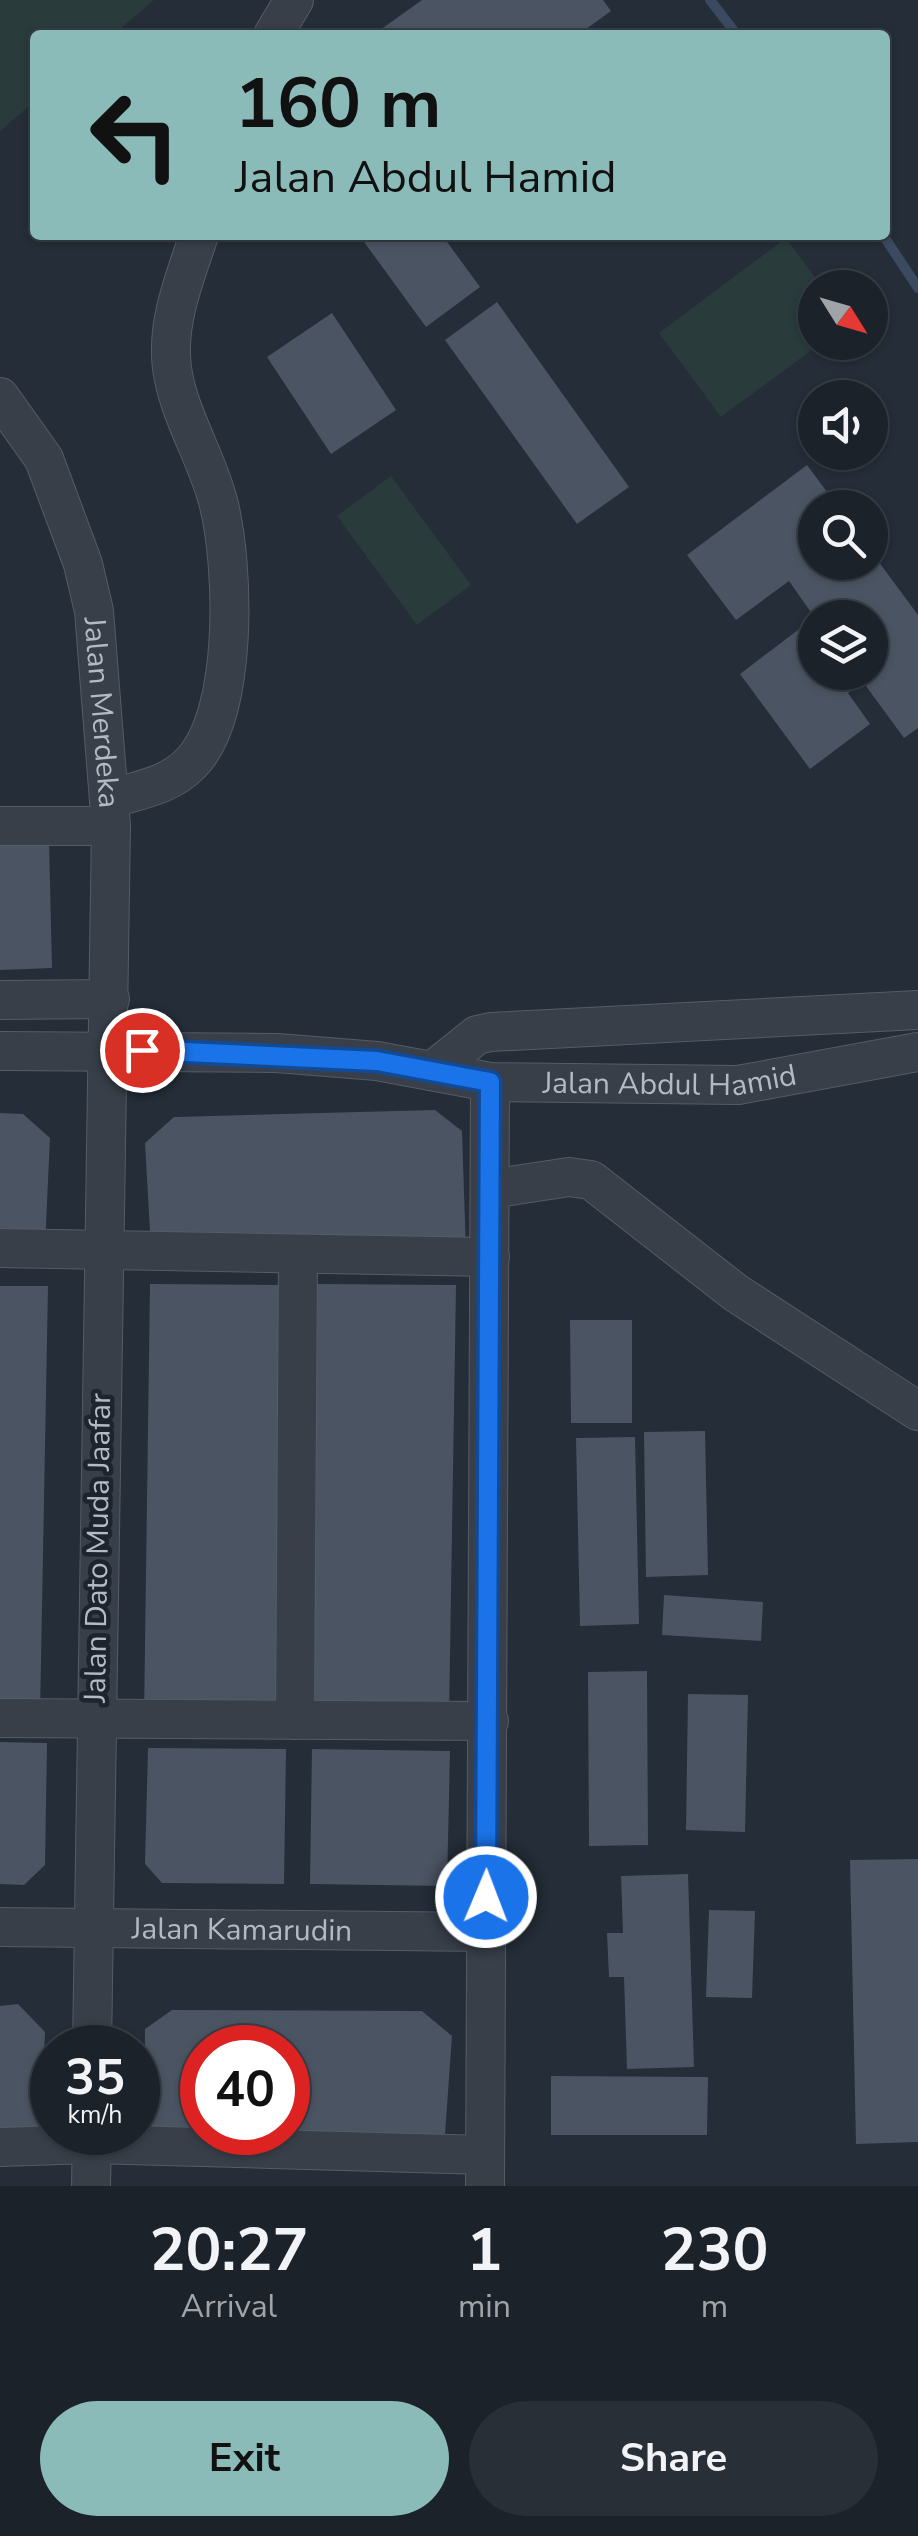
<!DOCTYPE html>
<html lang="en">
<head>
<meta charset="utf-8">
<style>
  :root { --surface:#1b222a; --page:#282f36; --text:#f1f3f6; --muted:#a0a4a8; --line:#393f47; --accent:#8bbbb9 }
  body { margin:0; font-family:"Nunito Sans",sans-serif; background:var(--page); color:var(--text); height:100vh; display:flex; flex-direction:column; font-size:38px; white-space:nowrap }
  * { box-sizing:border-box; margin:0 }
  p { font-size:32px; color:var(--muted) }
  .icon { flex:none; width:55px; height:55px; fill:none; stroke:currentColor; stroke-width:2; stroke-linecap:round; stroke-linejoin:round }
  .map { position:relative; height:2186px; overflow:hidden }
  .drawer { display:flex; flex-direction:column; background:var(--surface); flex:1 }
  .drawer>* { flex:none }
  .top-card { position:absolute; left:30px; top:30px; width:860px; height:210px; border-radius:10px; box-shadow:0 2px 8px #0004,0 0 0 2px var(--line); background:#8bbbb9; color:#111; overflow:hidden }
  .needle { width:65px; rotate:127deg }
  .fabs { position:absolute; left:798px; top:270px; display:grid; gap:20px }
  .fabs a { display:grid; place-items:center; width:90px; height:90px; border-radius:50%; background:var(--surface); box-shadow:0 2px 8px #0004,0 0 0 2px var(--line); font-size:50px }
  .speed { position:absolute; left:30px; top:2025px; display:flex; gap:20px; font-size:50px; font-weight:700; text-align:center }
  .speed>* { display:grid; place-content:center; width:130px; height:130px; border-radius:50%; background:var(--surface); box-shadow:0 2px 8px #0004,0 0 0 2px var(--line); line-height:1 }
  .speed small { font-size:25px; font-weight:400 }
  .speed .limit { border:15px solid #d22; background:#fff; color:#111 }
  .pin { position:absolute; display:grid; place-items:center; width:85px; height:85px; color:#fff; margin:-42px; border:5px solid #fff; border-radius:50%; box-shadow:0 2px 10px #0007 }
  .me { position:absolute; width:110px; margin:-55px; rotate:1deg; stroke-linejoin:round; filter:drop-shadow(0 0 8px #0008) }
  .turn { display:flex; align-items:center; gap:35px; height:210px; padding:0 40px; font-size:45px }
  .turn .icon { width:130px; height:130px; stroke-width:2.5 }
  .turn b { display:block; font-size:70px; line-height:85px }
  .eta { display:flex; justify-content:space-evenly; align-items:center; height:170px; text-align:center }
  .eta b { font-size:60px; font-weight:700; line-height:70px }
  .primary-button { display:flex; gap:20px; margin-top:auto; padding:20px 40px }
  .primary-button a { flex:1; height:115px; border-radius:60px; background:var(--accent); color:#111; font-size:40px; font-weight:700; line-height:115px; text-align:center }
  .primary-button a+a { background:var(--page); color:var(--text) }
  .map>svg:first-child { display:block }
  .green { fill:#293b3b }
  .lines { fill:none; stroke-linecap:round; stroke-linejoin:round }
  .stream { stroke:#3b4a60; stroke-width:10 }
  .building { fill:#4b5462; fill-rule:evenodd }
  .minor-casing { stroke:#565c67; stroke-width:40 }
  .minor { stroke:#383f49; stroke-width:38 }
  .route-casing { stroke:#114b97; stroke-width:25 }
  .route { stroke:#1a73e8; stroke-width:18 }
  .labels { text-anchor:middle; dominant-baseline:central; stroke-width:9; stroke-linejoin:round; paint-order:stroke }
  .street-label { font-size:30px; fill:#b3b9c5; stroke:#1d242e }
</style>
</head>
<body>
<div class="map">
<svg width="918" height="2186" viewBox="0 0 918 2186">
  <rect width="100%" height="100%" fill="#242d38"/>
  <g class="green">
    <path d="M0,0H154L113,35H35V101L0,131Z"/>
    <path d="M786,238L822,287L815,288V342L821,343L721,417L659,333Z"/>
    <path d="M391,476L471,585L417,625L337,516Z"/>
  </g>
  <g class="lines">
    <g class="stream">
      <path d="M710,0L737,35"/>
      <path d="M883,235L918,288"/>
    </g>
  </g>
  <g class="building">
    <path d="M422,0H603L611,11L578,35H373Z"/>
    <path d="M359,235H442L480,287L426,327Z"/>
    <path d="M497,302L629,487L577,524L445,340Z"/>
    <path d="M332,313L396,410L331,454L267,357Z"/>
    <path d="M807,465L839,508H815V562H870V550L918,615V728L904,738L863,682L848,693L870,724L810,769L740,674L815,617V672H870V618H815L789,581L736,620L687,555Z"/>
    <path d="M49,841L52,968L0,970V842Z"/>
    <path d="M435,1110L462,1131L466,1253L151,1249L145,1143L174,1117Z"/>
    <path d="M0,1113L23,1114L50,1138L45,1246L0,1247Z"/>
    <path d="M150,1284L284,1285L279,1719L144,1718Z"/>
    <path d="M316,1284L456,1285L449,1718L309,1716Z"/>
    <path d="M0,1286H48L40,1714L0,1713Z"/>
    <path d="M570,1320H632V1423H571Z"/>
    <path d="M705,1431L708,1575L646,1577L644,1432Z"/>
    <path d="M635,1437L639,1624L580,1626L576,1438Z"/>
    <path d="M664,1595L763,1602L761,1641L662,1635Z"/>
    <path d="M647,1671L648,1845L589,1846L588,1672Z"/>
    <path d="M688,1694L748,1695L745,1832L686,1830Z"/>
    <path d="M0,1742L47,1743L45,1865L24,1885L0,1884Z"/>
    <path d="M148,1748L286,1749L284,1884L162,1883L145,1864Z"/>
    <path d="M312,1749L450,1751L447,1886L310,1884Z"/>
    <path d="M918,1859V2142L856,2144L850,1860Z"/>
    <path d="M688,1874L694,2067L627,2069L624,1977H609L607,1933H623L621,1876Z"/>
    <path d="M709,1910L755,1911L752,1998L706,1997Z"/>
    <path d="M18,2004L45,2032L40,2142H0V2006Z"/>
    <path d="M172,2010L422,2011L452,2036L444,2148L144,2143L145,2029ZM202,2048H288V2132H202Z"/>
    <path d="M551,2076L708,2077L707,2135H551Z"/>
  </g>
  <g class="lines">
    <defs>
      <g id="minor">
        <path d="M273,35L294,0"/>
        <path id="s1" d="M0,397L44,459L83,564L94,611L111,826L92,2048"/>
        <path d="M109,799C139,790 169,786 191,763C239,714 234,567 219,505C208,459 178,414 172,368C166,322 185,278 199,235"/>
        <path d="M0,826H111"/>
        <path d="M0,1000L110,999"/>
        <path id="s2" d="M0,1051L277,1053L377,1061L490,1082L738,1085L918,1052"/>
        <path d="M432,1071L477,1035L491,1032L918,1010"/>
        <path d="M490,1189L569,1177L591,1180L736,1293L918,1411"/>
        <path d="M0,1248L490,1257"/>
        <path d="M0,1718L489,1721"/>
        <path d="M295,1720L298,1256"/>
        <path id="s3" d="M0,1927L486,1932"/>
        <path d="M0,2147L91,2144L485,2155"/>
        <path d="M91,2186L92,2132"/>
        <path d="M485,2186L490,1082"/>
      </g>
    </defs>
    <use href="#minor" class="minor-casing"/>
    <use href="#minor" class="minor"/>
  </g>
  <g class="lines">
    <defs>
      <path id="route" d="M142,1050L377,1061L490,1082L486,1897"/>
    </defs>
    <use href="#route" class="route-casing"/>
    <use href="#route" class="route"/>
  </g>
  <g class="labels">
    <g class="street-label">
      <text stroke="none"><textPath href="#s1" startOffset="338">Jalan Merdeka</textPath></text>
      <text stroke="none"><textPath href="#s2" startOffset="672">Jalan Abdul Hamid</textPath></text>
      <text transform="translate(98 1548) rotate(-89)">Jalan Dato Muda Jaafar</text>
      <text stroke="none"><textPath href="#s3" startOffset="242">Jalan Kamarudin</textPath></text>
    </g>
  </g>
</svg>
<div class="fabs">
<a><svg class="needle" viewBox="-14 -14 28 28"><path d="M0-13l5 13h-10z" fill="#e53935"/><path d="M0 13l5-13h-10z" fill="#a0a4a8"/></svg></a>
<a><svg class="icon" aria-label="sound" viewBox="0 0 24 24"><path d="M4 9h4l5-4v14l-5-4H4zM17 9q2 3 0 6"/></svg></a>
<a><svg class="icon" aria-label="search" viewBox="0 0 24 24"><circle cx="10" cy="10" r="6"/><path d="M15 15l6 6"/></svg></a>
<a><svg class="icon" aria-label="layers" viewBox="0 0 24 24"><path d="M12 4l9 5-9 5-9-5zM3 14l9 5 9-5"/></svg></a>
</div>
<div class="speed"><div>35<small>km/h</small></div><div class="limit">40</div></div>
<div class="pin" style="left:142px;top:1050px;background:#d93025"><svg class="icon" aria-label="arrive" viewBox="0 0 24 24"><path d="M6 21V4h12l-3 4 3 4H6"/></svg></div>
<svg class="me" style="left:486px;top:1897px" viewBox="-20 -20 40 40"><circle r="17" fill="#1a73e8" stroke="#fff" stroke-width="3"/><path d="M0-11L8 9 0 5-8 9z" fill="#fff"/></svg>
<div class="top-card">
<div class="turn"><svg class="icon" aria-label="left" viewBox="0 0 24 24"><path d="M17 20v-9H6M10 6l-5 5 5 5"/></svg><div><b>160 m</b>Jalan Abdul Hamid</div></div>
</div>
</div>
<section class="drawer">
<div class="eta">
<div><b>20:27</b><p>Arrival</p></div>
<div><b>1</b><p>min</p></div>
<div><b>230</b><p>m</p></div>
</div>
<div class="primary-button"><a>Exit</a><a>Share</a></div>
</section>
</body>
</html>
